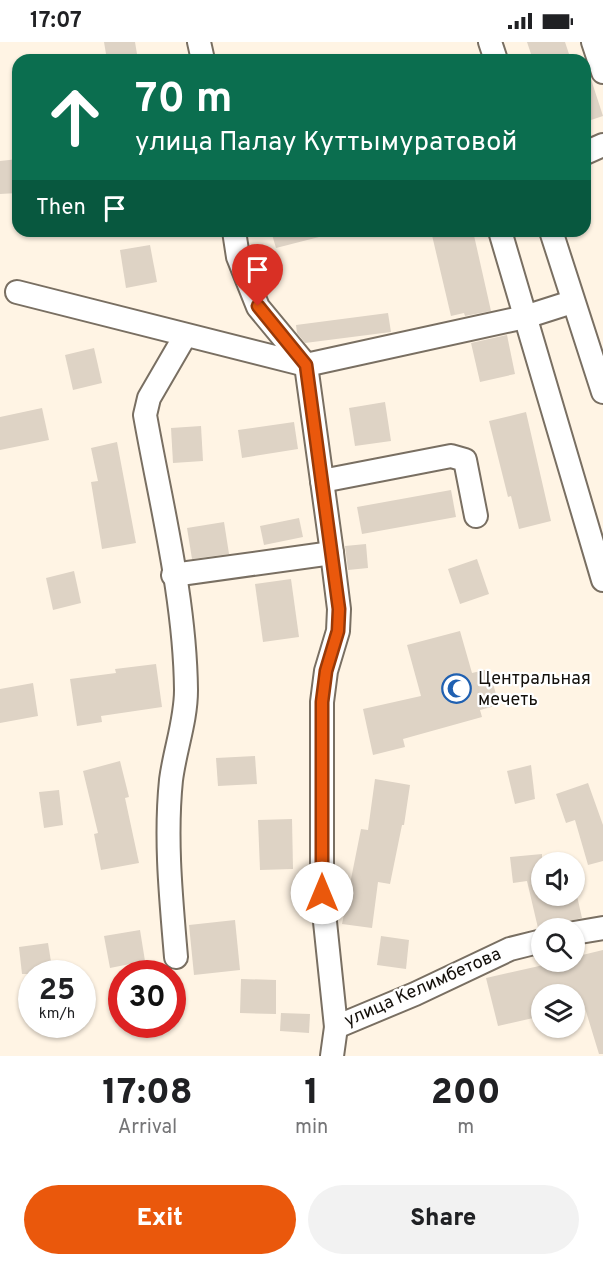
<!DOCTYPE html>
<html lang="en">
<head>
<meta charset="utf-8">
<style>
  :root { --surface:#fff; --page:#f2f2f2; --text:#202124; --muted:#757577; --accent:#ea580c }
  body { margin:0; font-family:Overpass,sans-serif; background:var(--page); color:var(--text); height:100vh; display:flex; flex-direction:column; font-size:22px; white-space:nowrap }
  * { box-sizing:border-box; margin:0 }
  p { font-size:20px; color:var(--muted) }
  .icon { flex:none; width:33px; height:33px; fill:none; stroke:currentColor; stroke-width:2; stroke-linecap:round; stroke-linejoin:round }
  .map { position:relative; height:1014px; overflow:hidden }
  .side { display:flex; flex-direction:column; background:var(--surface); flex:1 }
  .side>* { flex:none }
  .top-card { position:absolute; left:12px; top:12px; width:579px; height:183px; border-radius:18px; box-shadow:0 2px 4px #0004; background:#0b6e4f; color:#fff; overflow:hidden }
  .fabs { position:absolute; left:531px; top:810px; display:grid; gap:12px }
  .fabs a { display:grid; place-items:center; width:54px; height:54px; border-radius:50%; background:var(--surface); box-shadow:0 2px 4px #0004; font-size:30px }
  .speed { position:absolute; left:18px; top:918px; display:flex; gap:12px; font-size:30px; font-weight:700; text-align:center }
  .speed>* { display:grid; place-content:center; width:78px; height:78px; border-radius:50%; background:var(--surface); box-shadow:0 2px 4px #0004; line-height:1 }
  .speed small { font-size:15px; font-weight:400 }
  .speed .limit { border:9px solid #d22; background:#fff; color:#111 }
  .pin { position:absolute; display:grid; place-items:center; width:51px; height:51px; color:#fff; margin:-62px -26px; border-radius:50% 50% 50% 0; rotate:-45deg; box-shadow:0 0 6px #0007 }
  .pin .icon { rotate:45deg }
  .me { position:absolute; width:66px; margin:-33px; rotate:0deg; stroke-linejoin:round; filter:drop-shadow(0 0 4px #0008) }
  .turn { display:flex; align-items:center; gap:21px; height:126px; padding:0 24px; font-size:27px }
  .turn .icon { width:78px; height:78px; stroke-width:2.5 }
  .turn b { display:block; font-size:42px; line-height:51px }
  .then { display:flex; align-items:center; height:57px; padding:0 24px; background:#0003; gap:12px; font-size:22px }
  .eta { display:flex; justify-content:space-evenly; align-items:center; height:102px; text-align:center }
  .eta b { font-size:36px; font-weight:800; line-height:42px }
  .primary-button { display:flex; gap:12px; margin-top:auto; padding:12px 24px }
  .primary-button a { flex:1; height:69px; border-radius:36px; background:var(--accent); color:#fff; font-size:24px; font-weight:800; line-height:69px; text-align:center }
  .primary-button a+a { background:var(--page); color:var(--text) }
  .status { display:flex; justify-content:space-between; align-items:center; height:42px; padding:0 30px; background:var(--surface); direction:ltr }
  .status svg { height:16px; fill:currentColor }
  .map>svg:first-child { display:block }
  .building { fill:#ded3c5 }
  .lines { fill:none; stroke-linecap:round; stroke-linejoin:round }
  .minor-casing { stroke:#796f62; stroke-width:26 }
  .minor { stroke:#fff; stroke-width:22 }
  .route-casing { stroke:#983908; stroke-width:15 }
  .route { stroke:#ea580c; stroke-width:10 }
  .labels { text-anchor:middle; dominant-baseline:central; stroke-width:4.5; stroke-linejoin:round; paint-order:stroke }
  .poi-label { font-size:18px; fill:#14100b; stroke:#fff; text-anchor:start }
  .street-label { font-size:18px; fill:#14100b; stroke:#fff }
</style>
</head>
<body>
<div class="status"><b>17:07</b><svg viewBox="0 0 49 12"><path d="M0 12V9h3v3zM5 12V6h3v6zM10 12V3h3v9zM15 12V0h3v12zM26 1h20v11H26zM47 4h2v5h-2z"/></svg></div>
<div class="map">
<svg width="603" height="1014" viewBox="0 0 603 1014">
  <rect width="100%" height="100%" fill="#fff4e4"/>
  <g class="building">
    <path d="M104,0H135L138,18H107Z"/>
    <path d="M527,0H565L571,18H533Z"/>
    <path d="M588,28L603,74L585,80V29Z"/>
    <path d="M18,117V151L0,152V119Z"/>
    <path d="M271,189H319V195L276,206Z"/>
    <path d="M431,189H473L491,269L465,274L464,271L451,274Z"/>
    <path d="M150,203L157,240L126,246L120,208Z"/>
    <path d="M388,271L391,290L305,301L297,291L296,283Z"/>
    <path d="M507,293L515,332L480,340L471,301Z"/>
    <path d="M94,306L102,341L73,348L65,313Z"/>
    <path d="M385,360L391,399L355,404L349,366Z"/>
    <path d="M42,366L49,398L0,408V375Z"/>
    <path d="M526,370L551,479L519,487L511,454L508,455L489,379Z"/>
    <path d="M294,380L298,407L242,416L238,388Z"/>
    <path d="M201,384L203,419L173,421L171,386Z"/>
    <path d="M117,400L136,501L102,507L91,440L98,439L91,406Z"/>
    <path d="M451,448L456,475L362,492L357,465Z"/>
    <path d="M299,476L303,495L264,503L260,484Z"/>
    <path d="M224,480L229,512L192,517L187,486Z"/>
    <path d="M366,502L368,526L348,528L345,504Z"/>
    <path d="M477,517L489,552L460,562L448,527Z"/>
    <path d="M74,529L81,561L53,568L46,536Z"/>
    <path d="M291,537L299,595L263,600L255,542Z"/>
    <path d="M460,589L472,631L489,627L499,663L480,668L482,675L403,697L405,705L373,713L363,667L421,654L407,603Z"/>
    <path d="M156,622L162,665L101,674L102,680L77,684L70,637L116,631L115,627Z"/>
    <path d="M33,641L38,674L0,681V647Z"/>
    <path d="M255,714L257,742L218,744L216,716Z"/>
    <path d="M120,719L129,755L125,756L139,821L101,828L94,792L98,791L83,729Z"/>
    <path d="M531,723L535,757L515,762L507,729Z"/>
    <path d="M375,737L410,743L404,783H402L390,842L378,840L372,886L342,882L361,787L368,788Z"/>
    <path d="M588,741L603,783V819L588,823L575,778L566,781L556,752Z"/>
    <path d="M59,748L63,783L44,786L39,750Z"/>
    <path d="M292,777L293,827L260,828L258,778Z"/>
    <path d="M542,812V854H577L582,876L538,886L527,839L513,841L510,815Z"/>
    <path d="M235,878L240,928L194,933L189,883Z"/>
    <path d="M140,888L145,919L110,926L104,894Z"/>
    <path d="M381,894L409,898L406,927L377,923Z"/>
    <path d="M48,901L53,932H22L19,905Z"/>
    <path d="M603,908V1012H599L584,963L574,966V952H542V974L498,984L486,936L557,920H574V915Z"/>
    <path d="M241,937L276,938V972L240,971Z"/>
    <path d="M281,971L310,972L309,991L280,989Z"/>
  </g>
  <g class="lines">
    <defs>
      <g id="minor">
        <path d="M199,0L203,18"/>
        <path d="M490,0L496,18"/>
        <path d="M593,0L603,30"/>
        <path d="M585,111L603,103"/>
        <path d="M234,189L238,215L258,265L306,323L332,511L339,567L338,589L326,629L322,660V851L336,985L415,952L510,907L542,899"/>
        <path d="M500,189L603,538"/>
        <path d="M551,189L603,350"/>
        <path d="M17,250L306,323L525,275L572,260"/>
        <path d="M322,439L451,414L465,418L476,474"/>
        <path d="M173,533L332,511"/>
        <path d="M574,891L603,886"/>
        <path d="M176,915C171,856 165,797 171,738C175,707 186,679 186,648C185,556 161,463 145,373L149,356L185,294"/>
        <path d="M332,1014L336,985"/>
      </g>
    </defs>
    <use href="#minor" class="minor-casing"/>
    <use href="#minor" class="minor"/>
  </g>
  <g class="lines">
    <defs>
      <path id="route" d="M258,264L306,323L339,567L338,589L326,629L322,660V851"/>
    </defs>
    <use href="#route" class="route-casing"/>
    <use href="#route" class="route"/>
  </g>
  <defs>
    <symbol id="mosque-ring" viewBox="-11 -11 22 22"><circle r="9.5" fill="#fff" stroke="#1f60b1" stroke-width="1.5"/><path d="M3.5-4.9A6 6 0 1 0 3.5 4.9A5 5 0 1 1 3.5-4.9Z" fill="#1f60b1"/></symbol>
  </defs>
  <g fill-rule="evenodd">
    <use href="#mosque-ring" x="440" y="630" width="33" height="33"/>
  </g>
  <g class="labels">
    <g class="poi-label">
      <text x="478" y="637">Центральная<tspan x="478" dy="21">мечеть</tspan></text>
    </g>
    <g class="street-label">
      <text transform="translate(423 946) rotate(-24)">улица Келимбетова</text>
    </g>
  </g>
</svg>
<div class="fabs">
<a><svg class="icon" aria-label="sound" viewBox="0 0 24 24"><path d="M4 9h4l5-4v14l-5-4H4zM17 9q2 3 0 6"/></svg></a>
<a><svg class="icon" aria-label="search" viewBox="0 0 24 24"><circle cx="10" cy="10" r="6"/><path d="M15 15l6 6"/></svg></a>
<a><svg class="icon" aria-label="layers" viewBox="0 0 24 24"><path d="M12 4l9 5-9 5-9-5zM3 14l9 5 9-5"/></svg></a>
</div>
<div class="speed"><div>25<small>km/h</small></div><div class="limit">30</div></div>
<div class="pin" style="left:258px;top:264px;background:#d93025"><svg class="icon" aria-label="arrive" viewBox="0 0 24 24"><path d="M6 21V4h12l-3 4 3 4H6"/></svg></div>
<svg class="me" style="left:322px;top:851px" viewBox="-20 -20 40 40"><circle r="19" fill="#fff"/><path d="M0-13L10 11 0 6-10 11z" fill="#ea580c"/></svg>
<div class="top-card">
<div class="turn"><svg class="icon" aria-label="ahead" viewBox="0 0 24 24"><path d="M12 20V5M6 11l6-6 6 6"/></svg><div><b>70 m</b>улица Палау Куттымуратовой</div></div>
<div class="then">Then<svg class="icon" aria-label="arrive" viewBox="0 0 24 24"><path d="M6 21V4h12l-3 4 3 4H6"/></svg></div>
</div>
</div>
<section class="side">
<div class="eta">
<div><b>17:08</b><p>Arrival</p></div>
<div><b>1</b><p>min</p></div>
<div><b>200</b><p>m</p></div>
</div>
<div class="primary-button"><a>Exit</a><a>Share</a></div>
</section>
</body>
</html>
